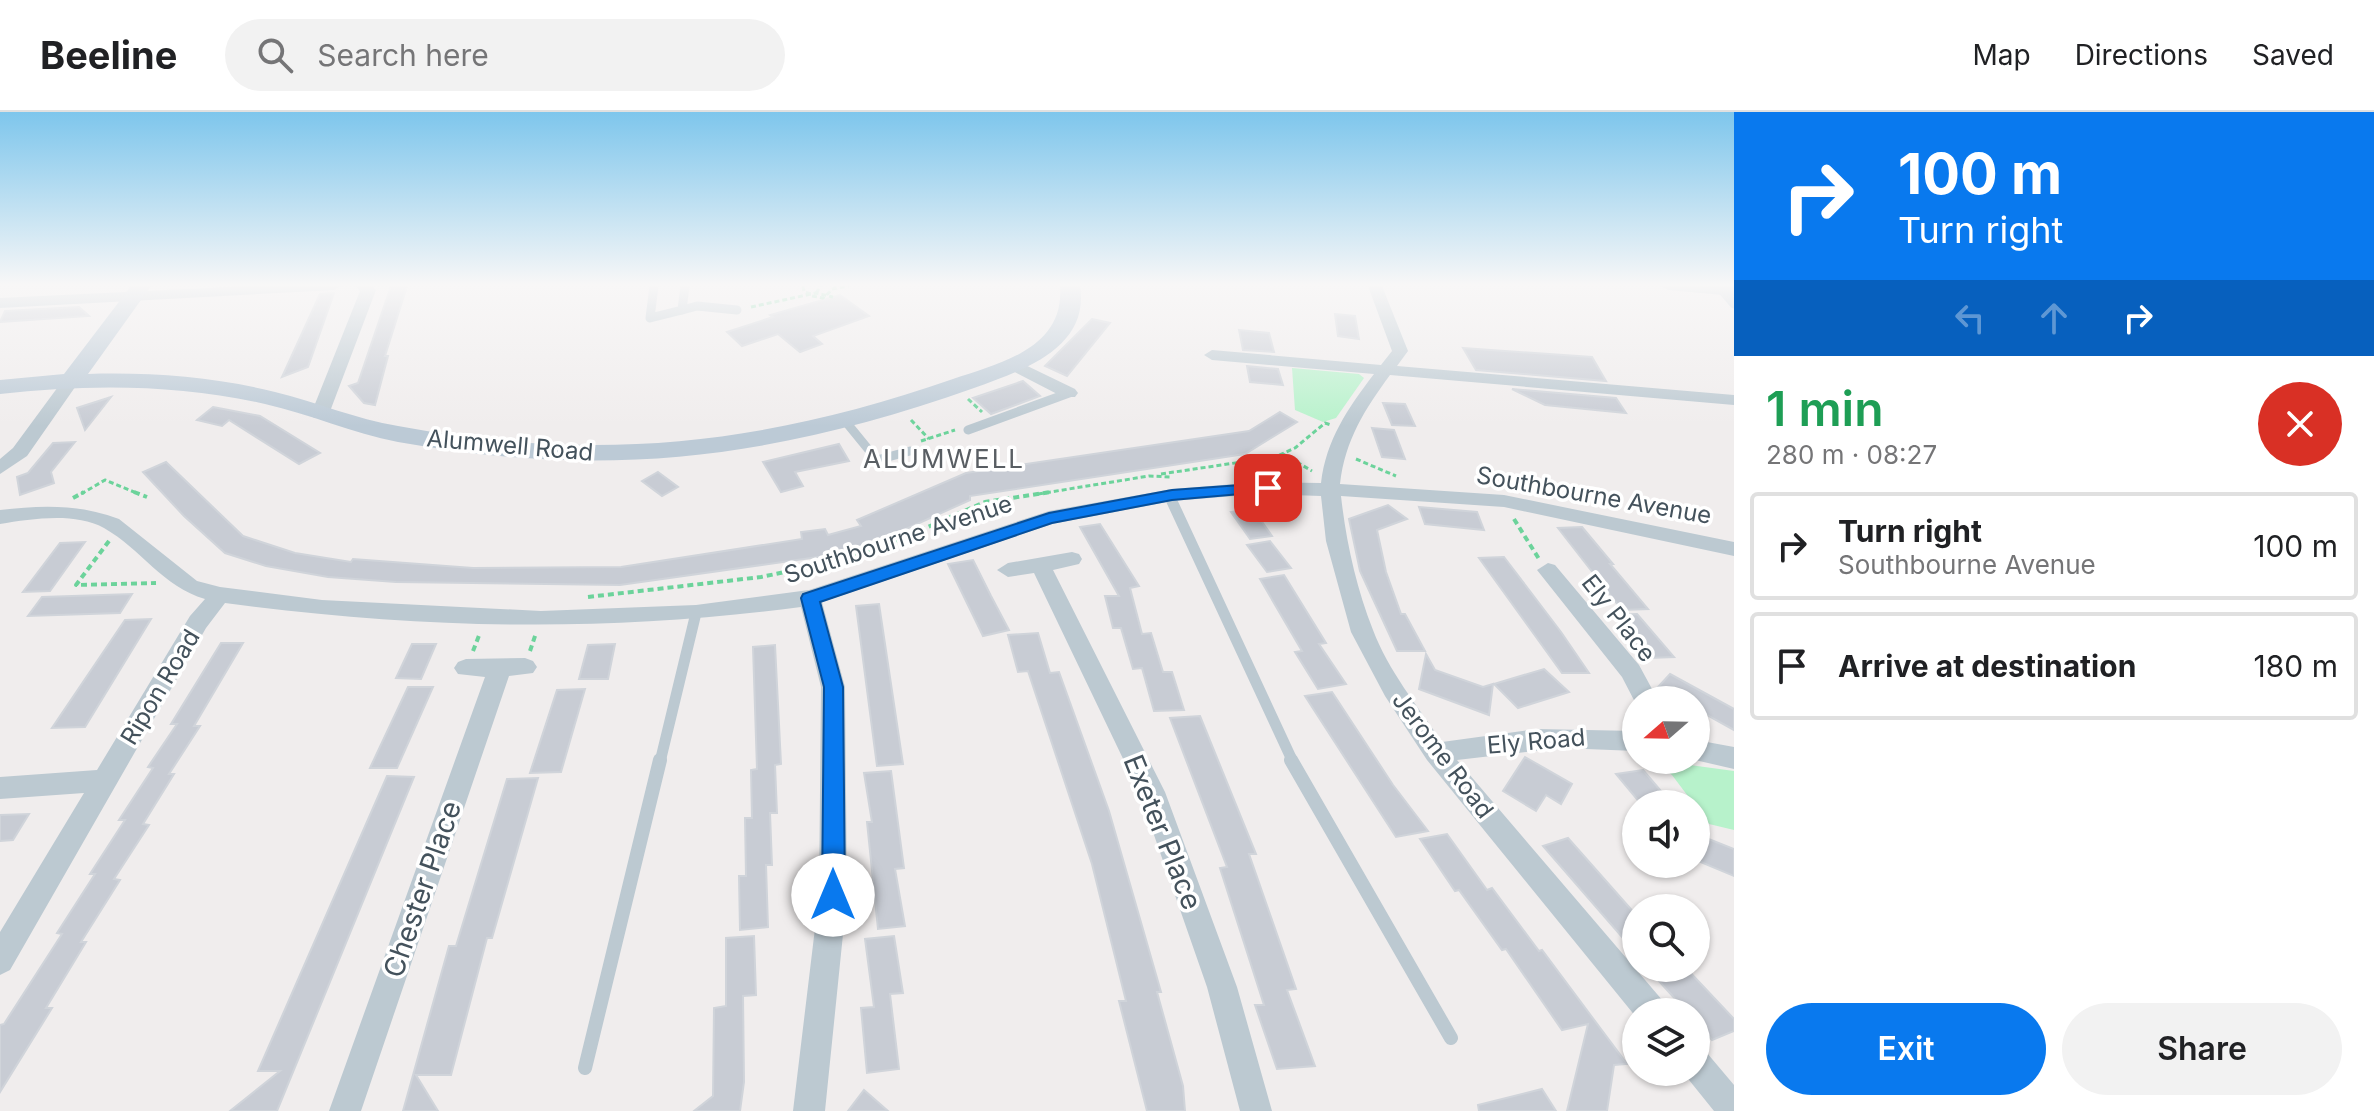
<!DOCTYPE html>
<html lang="en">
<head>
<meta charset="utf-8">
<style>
  :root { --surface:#fff; --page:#f2f2f2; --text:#202124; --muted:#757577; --line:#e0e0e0; --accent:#0979ee }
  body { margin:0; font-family:Inter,sans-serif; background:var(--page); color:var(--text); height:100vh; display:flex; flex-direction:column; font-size:30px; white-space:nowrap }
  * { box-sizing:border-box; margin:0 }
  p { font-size:26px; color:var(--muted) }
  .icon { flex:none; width:44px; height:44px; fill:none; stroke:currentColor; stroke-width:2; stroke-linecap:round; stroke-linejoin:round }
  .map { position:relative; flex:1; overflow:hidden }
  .panel { display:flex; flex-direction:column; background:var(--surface); width:640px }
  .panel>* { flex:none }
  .banner { background:#0979ee; color:#fff; overflow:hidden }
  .needle { width:52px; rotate:250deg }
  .fabs { position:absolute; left:1622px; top:574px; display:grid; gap:16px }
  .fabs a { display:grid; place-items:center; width:88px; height:88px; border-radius:50%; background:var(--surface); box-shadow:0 2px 6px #0004; font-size:40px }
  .pin { position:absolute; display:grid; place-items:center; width:68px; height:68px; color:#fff; margin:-34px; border-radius:16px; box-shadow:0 4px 12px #0006 }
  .me { position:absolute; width:88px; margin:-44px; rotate:0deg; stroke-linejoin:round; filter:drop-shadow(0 0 6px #0008) }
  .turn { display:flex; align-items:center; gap:28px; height:168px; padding:0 32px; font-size:36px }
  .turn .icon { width:104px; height:104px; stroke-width:2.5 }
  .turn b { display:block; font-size:56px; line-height:68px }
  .lanes { display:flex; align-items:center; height:76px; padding:0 32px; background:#0003; justify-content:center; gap:40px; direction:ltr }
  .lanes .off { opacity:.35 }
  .round { display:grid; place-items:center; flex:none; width:84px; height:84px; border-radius:42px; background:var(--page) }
  .summary { display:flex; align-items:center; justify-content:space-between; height:136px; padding:0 32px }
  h1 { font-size:48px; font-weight:600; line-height:60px; color:#1e9e55 }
  .action { display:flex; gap:16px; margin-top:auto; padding:16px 32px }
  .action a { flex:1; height:92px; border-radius:48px; background:var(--accent); color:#fff; font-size:32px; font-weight:600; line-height:92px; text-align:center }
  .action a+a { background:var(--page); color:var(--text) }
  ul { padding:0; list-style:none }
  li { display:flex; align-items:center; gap:24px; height:108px; margin:0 16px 12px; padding:0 16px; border:4px solid var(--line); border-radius:8px }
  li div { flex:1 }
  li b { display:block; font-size:30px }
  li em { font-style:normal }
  header { display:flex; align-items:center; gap:48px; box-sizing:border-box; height:112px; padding:0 40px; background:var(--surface); border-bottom:2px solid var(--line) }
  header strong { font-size:38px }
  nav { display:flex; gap:44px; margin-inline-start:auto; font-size:28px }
  .search { width:560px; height:72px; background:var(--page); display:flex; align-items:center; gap:20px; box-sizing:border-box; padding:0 28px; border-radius:44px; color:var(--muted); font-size:30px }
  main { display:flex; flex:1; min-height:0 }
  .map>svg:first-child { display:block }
  .green { fill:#b7f2cb }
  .building { fill:#c8ccd4; stroke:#d0d4da; stroke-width:2 }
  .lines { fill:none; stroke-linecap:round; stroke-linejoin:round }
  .path-far1 { stroke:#6cd39b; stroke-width:3; stroke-dasharray:5 3; stroke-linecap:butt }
  .path { stroke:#6cd39b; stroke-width:4; stroke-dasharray:6 4; stroke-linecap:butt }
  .lane-far2 { stroke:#bcc9d1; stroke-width:9 }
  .lane-far1 { stroke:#bcc9d1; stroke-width:11 }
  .lane { stroke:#bcc9d1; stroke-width:14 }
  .street { fill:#bcc9d1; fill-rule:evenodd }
  .secondary { fill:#bccad6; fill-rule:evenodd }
  .route { fill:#0979ee; stroke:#064f9b; stroke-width:2 }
  .labels { text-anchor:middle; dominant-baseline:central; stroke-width:7; stroke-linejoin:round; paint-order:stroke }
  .street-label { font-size:24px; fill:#44525c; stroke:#fff }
  .neighbourhood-label { font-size:26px; letter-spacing:2px; fill:#595e63; stroke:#fff }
  .near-street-label { font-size:28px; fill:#44525c; stroke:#fff }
</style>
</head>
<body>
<header>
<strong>Beeline</strong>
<div class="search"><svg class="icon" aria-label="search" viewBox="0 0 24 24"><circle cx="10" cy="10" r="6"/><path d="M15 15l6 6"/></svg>Search here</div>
<nav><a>Map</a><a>Directions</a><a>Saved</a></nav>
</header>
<main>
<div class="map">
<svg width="1734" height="999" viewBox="0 0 1734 999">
  <rect width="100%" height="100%" fill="#f0eded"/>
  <g class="green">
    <path d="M1292,256L1359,262L1364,266L1336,306L1323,310L1295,298Z"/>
    <path d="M1653,648L1734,659V718L1709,712L1672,663Z"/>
  </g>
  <g class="building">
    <path d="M391,174H407L385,244H388L375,293L364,291L349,274L358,271Z"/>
    <path d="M334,181L308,255L282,265L320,182Z"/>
    <path d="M840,183L869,204L813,224L822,232L800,240L778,222L742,234L727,220L773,205L770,203Z"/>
    <path d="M79,195L89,204L0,210L5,199Z"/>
    <path d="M1335,202L1355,204L1359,227L1338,224Z"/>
    <path d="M1092,207L1110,211L1067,264L1045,254Z"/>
    <path d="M1239,218L1269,221L1274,240L1243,238Z"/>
    <path d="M1463,236L1592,245L1606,269L1476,258Z"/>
    <path d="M1247,254L1278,257L1283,273L1250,270Z"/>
    <path d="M1023,269L1040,284L991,302L973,286Z"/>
    <path d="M1512,277L1616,286L1626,301L1545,293Z"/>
    <path d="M111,285L85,318L77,296Z"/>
    <path d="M1383,291L1405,292L1415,314L1392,313Z"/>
    <path d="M213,295L260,304L320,341L299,352L229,308L222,314L197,308Z"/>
    <path d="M1280,300L1297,310L1245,342L970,384V388L884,427L832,443L620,473L396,470L328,465L266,454L225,441L184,404L143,360L166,350L243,424L295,441L351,450L353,447L473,456L621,455L802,427L801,420L825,417L828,423L861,414L857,408L966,361L1249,319Z"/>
    <path d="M1372,316L1394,318L1405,347L1382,345Z"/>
    <path d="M75,330L51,360L54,371L20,383L17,365L28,361L53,331Z"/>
    <path d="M839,332L849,349L795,360L803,374L781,380L763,350Z"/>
    <path d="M658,360L678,375L662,384L642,369Z"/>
    <path d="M1388,393L1407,407L1377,418L1386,460L1401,502H1405L1425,539H1397L1360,459L1349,407Z"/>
    <path d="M1419,395L1477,400L1484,418L1425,412Z"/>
    <path d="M1253,397L1272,424L1250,427L1231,400Z"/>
    <path d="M1100,412L1139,474L1130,476L1142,522L1151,521L1163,560H1172L1184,598L1154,599L1142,556L1133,557L1121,516H1113L1105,484H1119L1080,415Z"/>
    <path d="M1582,415L1613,452H1610L1648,497L1622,498L1558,416Z"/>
    <path d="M1270,429L1291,456L1267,460L1247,433Z"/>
    <path d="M85,430L50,479L23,480L60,431Z"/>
    <path d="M1504,445L1561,520L1589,561H1562L1479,446Z"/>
    <path d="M973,448L991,484L1009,518L983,524L948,452Z"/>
    <path d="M1284,463L1326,531L1319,532L1346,572L1318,577L1295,540L1302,539L1260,467Z"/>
    <path d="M132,482L120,501L28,504L42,485Z"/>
    <path d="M879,492L903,652L877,654L856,494Z"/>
    <path d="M1637,502L1674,545L1648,546L1612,503Z"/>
    <path d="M151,507L85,615L52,616L125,508Z"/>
    <path d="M1038,521L1050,561L1059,560L1109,699L1161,880H1157L1183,974L1185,999H1147L1119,889H1126L1092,752L1028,559L1018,560L1008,523Z"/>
    <path d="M221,531H243L194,614H200L169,662H174L143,712L149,713L114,767L120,768L81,830H86L46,896H52L0,980V913L4,912L62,822L57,821L95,762H90L125,708H119L153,656L148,655L177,612H171Z"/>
    <path d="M412,532H436L421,567L396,566Z"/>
    <path d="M615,532L608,567H579L588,533Z"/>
    <path d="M775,533L781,652L775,653L777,701H770L772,753H766L768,815L740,818L739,764H746L745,706H752L751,658L757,657L753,535Z"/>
    <path d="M1426,542L1435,558L1483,575L1493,572L1489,603L1419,577Z"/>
    <path d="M1544,557L1569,580L1518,596L1494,572Z"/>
    <path d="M1670,562L1734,597V618L1696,597V588H1681L1658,575Z"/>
    <path d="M408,575H433L397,656H370Z"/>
    <path d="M585,577L561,660L530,661L557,578Z"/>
    <path d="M1332,580L1393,673L1428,719L1396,725L1305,584Z"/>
    <path d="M1200,604L1256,742H1249L1296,877L1287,878L1315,954L1277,957L1255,893H1264L1220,756L1227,755L1170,606Z"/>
    <path d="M1525,645L1572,672L1561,692L1546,683L1536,699L1503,679Z"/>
    <path d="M1643,658L1672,692H1641L1616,662Z"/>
    <path d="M891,659L904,756L895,757L905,814L878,817L867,710H872L864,661Z"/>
    <path d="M387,664L414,665L277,999H230L280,959H258Z"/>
    <path d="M538,666L492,826H487L451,963H416L438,999H403L449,834H456L507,667Z"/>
    <path d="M29,702L13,728L0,729V703Z"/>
    <path d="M1447,722L1487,778L1492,776L1539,839L1542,838L1627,952L1614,953L1607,999H1567L1588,912L1562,918L1506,837L1502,838L1459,778L1455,779L1420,727Z"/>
    <path d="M1696,722L1734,737V764L1696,748Z"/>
    <path d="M1568,726L1636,803V841L1543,734Z"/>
    <path d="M754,824L756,883L743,884L744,970L740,999H694L713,984L714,896L726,894V826Z"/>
    <path d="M894,824L903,881L890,882L899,957L867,961L861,896L874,895L865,827Z"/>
    <path d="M1647,856H1686L1734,907V919L1712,928L1696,910V900H1687Z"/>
    <path d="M1542,977L1556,999H1479L1478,993Z"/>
    <path d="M864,978L888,999H848Z"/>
  </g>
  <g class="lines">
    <g class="path-far1">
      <path d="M803,174L804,180L812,182"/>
      <path d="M832,177L849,174"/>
      <path d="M816,181L821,174"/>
      <path d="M812,184L823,186L836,174"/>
      <path d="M751,195L816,181L833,185"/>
      <path d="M968,287L982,300"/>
      <path d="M911,308L929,327"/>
      <path d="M921,329L955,318"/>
      <path d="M1283,342L1312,359"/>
      <path d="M1356,347L1396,364"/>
      <path d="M1161,362L1275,345L1295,336L1325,311L1331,313"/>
      <path d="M81,382L105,368L139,382"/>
      <path d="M1038,382L1149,364L1171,365"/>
    </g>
    <g class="path">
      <path d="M134,380L147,385"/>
      <path d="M73,386L84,380"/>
      <path d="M1514,407L1539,447"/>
      <path d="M109,429L76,473L156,471"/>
      <path d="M588,485L761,465L814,454L873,439L985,390L1051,380"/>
      <path d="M473,539L480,521"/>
      <path d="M530,539L536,521"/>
    </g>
    <g class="lane-far2">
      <path d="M654,174L650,206L682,198L685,174"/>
      <path d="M1722,178L1734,192"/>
      <path d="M682,198L697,194L737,198"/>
      <path d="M846,310L877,348L910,339"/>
      <path d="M968,318L1069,281"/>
    </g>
    <g class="lane-far1">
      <path d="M1169,383L1293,650"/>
      <path d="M660,650L696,501"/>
    </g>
    <g class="lane">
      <path d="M1291,648L1451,926"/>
      <path d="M585,956L660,648"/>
    </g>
    <g class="street">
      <path d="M249,174H341L334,178L0,196V186Z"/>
      <path d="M356,174H372L376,178L329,302L326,306H314L311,302L360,179Z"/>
      <path d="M1368,174H1382L1408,239L1397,254L1734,283V293L1390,263C1365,297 1345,328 1340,372L1504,383L1734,430V444L1504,395L1341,384C1346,429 1356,475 1373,518C1388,558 1418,595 1442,630L1536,617L1636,619V639L1561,636L1457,648L1663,889L1667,900H1636V905L1427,648L1385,584L1351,520L1326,429L1321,384L1260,382L1172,389L1052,412L822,490L845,575L847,783L825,999H793L819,783L821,575L801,495C607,521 420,517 225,491L206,516L10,858L0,863V820L84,681L0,687V665L97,658L190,504L205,487C163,475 141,437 104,416C74,400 32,407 0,412V398C42,393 79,392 119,407L197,469L220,475L322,488L541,499L696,493L809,478L1049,399L1172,377L1260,370L1321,371C1326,328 1348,296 1374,262L1212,248L1204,243L1212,238L1381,253L1392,239Z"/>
      <path d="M1661,174H1734V184L1668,178Z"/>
      <path d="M1015,248L1075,277L1078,281L1075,285H1063L1009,257L1007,253Z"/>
      <path d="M72,263L80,268L27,344L0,362V347L13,336L66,264Z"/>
      <path d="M1072,440L1079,442L1082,447L1079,452L1053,458L1165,680L1237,875L1272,999H1240L1207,875L1139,680L1034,461L1008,465L997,458L1008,451Z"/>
      <path d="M1548,451L1555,453L1639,553L1658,588H1636V592L1622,565L1541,463L1537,458Z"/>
      <path d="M525,546L533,549L537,555L533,561L509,564L361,999H329L485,565L458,562L454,556L458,550L466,547Z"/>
      <path d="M1696,628L1734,635V657L1695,648Z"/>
      <path d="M1696,936L1707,941L1734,973V999H1714L1685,963L1683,960H1696Z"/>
    </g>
    <path class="secondary" d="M131,174H151L88,262C150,260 215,265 275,280C316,290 356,307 398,314C597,351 763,333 953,267C1001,251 1065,236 1060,174H1080C1090,236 1022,259 974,276C776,346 607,368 398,330C352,321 310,302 265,292C178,272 88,272 0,282V268L64,262Z"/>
  </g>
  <linearGradient id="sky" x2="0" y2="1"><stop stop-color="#7ec6ec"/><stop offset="0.55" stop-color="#f8f7f7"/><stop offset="1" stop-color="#f8f7f7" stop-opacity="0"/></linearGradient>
  <rect width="1734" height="314" fill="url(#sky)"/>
  <path class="route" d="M1268,371L1276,376L1274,379L1172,388L1052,411L820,490L843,575L845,783L842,791L833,794L825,791L822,783L824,575L801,486L803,482L1049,401L1172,378Z"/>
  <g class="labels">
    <g class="street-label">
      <text transform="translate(510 333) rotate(5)">Alumwell Road</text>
      <text transform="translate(1594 383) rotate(10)">Southbourne Avenue</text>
      <text transform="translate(898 427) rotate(-18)">Southbourne Avenue</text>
      <text transform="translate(1619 506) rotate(52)">Ely Place</text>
      <text transform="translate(160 575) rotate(-59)">Ripon Road</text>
      <text transform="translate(1536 629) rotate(-5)">Ely Road</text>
      <text transform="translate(1443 643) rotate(53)">Jerome Road</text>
    </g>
    <g class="neighbourhood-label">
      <text x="944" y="346">ALUMWELL</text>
    </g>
    <g class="near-street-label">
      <text transform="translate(1163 720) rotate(68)">Exeter Place</text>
      <text transform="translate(422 777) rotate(-71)">Chester Place</text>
    </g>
  </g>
</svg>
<div class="fabs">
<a><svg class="needle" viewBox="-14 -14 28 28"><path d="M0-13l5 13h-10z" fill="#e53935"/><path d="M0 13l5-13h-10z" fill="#757577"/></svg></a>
<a><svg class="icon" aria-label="sound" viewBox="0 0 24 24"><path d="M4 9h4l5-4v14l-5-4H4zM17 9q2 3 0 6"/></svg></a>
<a><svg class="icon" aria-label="search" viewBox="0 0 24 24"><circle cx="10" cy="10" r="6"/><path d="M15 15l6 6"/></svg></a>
<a><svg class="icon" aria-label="layers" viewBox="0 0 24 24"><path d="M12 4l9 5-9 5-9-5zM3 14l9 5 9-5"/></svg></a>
</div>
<div class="pin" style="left:1268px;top:376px;background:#d93025"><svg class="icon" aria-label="arrive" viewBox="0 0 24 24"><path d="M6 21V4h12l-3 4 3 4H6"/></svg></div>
<svg class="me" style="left:833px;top:783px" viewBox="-20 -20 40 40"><circle r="19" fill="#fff"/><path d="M0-13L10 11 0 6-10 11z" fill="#0979ee"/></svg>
</div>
<section class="panel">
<div class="banner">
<div class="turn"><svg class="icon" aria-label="right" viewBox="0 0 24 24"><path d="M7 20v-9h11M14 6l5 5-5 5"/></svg><div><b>100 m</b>Turn right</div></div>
<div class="lanes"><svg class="icon off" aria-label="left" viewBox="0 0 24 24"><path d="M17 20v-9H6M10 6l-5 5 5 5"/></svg><svg class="icon off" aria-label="ahead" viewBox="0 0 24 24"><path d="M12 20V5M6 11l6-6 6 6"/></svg><svg class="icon" aria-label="right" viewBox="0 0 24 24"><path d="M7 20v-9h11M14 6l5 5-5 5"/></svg></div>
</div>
<div class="summary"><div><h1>1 min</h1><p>280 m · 08:27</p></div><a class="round" style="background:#d93025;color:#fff"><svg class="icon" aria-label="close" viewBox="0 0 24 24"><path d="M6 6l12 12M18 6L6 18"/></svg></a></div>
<ul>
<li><svg class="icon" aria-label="right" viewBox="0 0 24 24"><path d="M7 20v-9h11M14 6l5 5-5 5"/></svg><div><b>Turn right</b><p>Southbourne Avenue</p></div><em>100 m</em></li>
<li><svg class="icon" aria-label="arrive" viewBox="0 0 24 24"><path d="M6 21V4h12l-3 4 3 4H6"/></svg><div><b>Arrive at destination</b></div><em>180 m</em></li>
</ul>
<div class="action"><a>Exit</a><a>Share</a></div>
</section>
</main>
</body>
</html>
